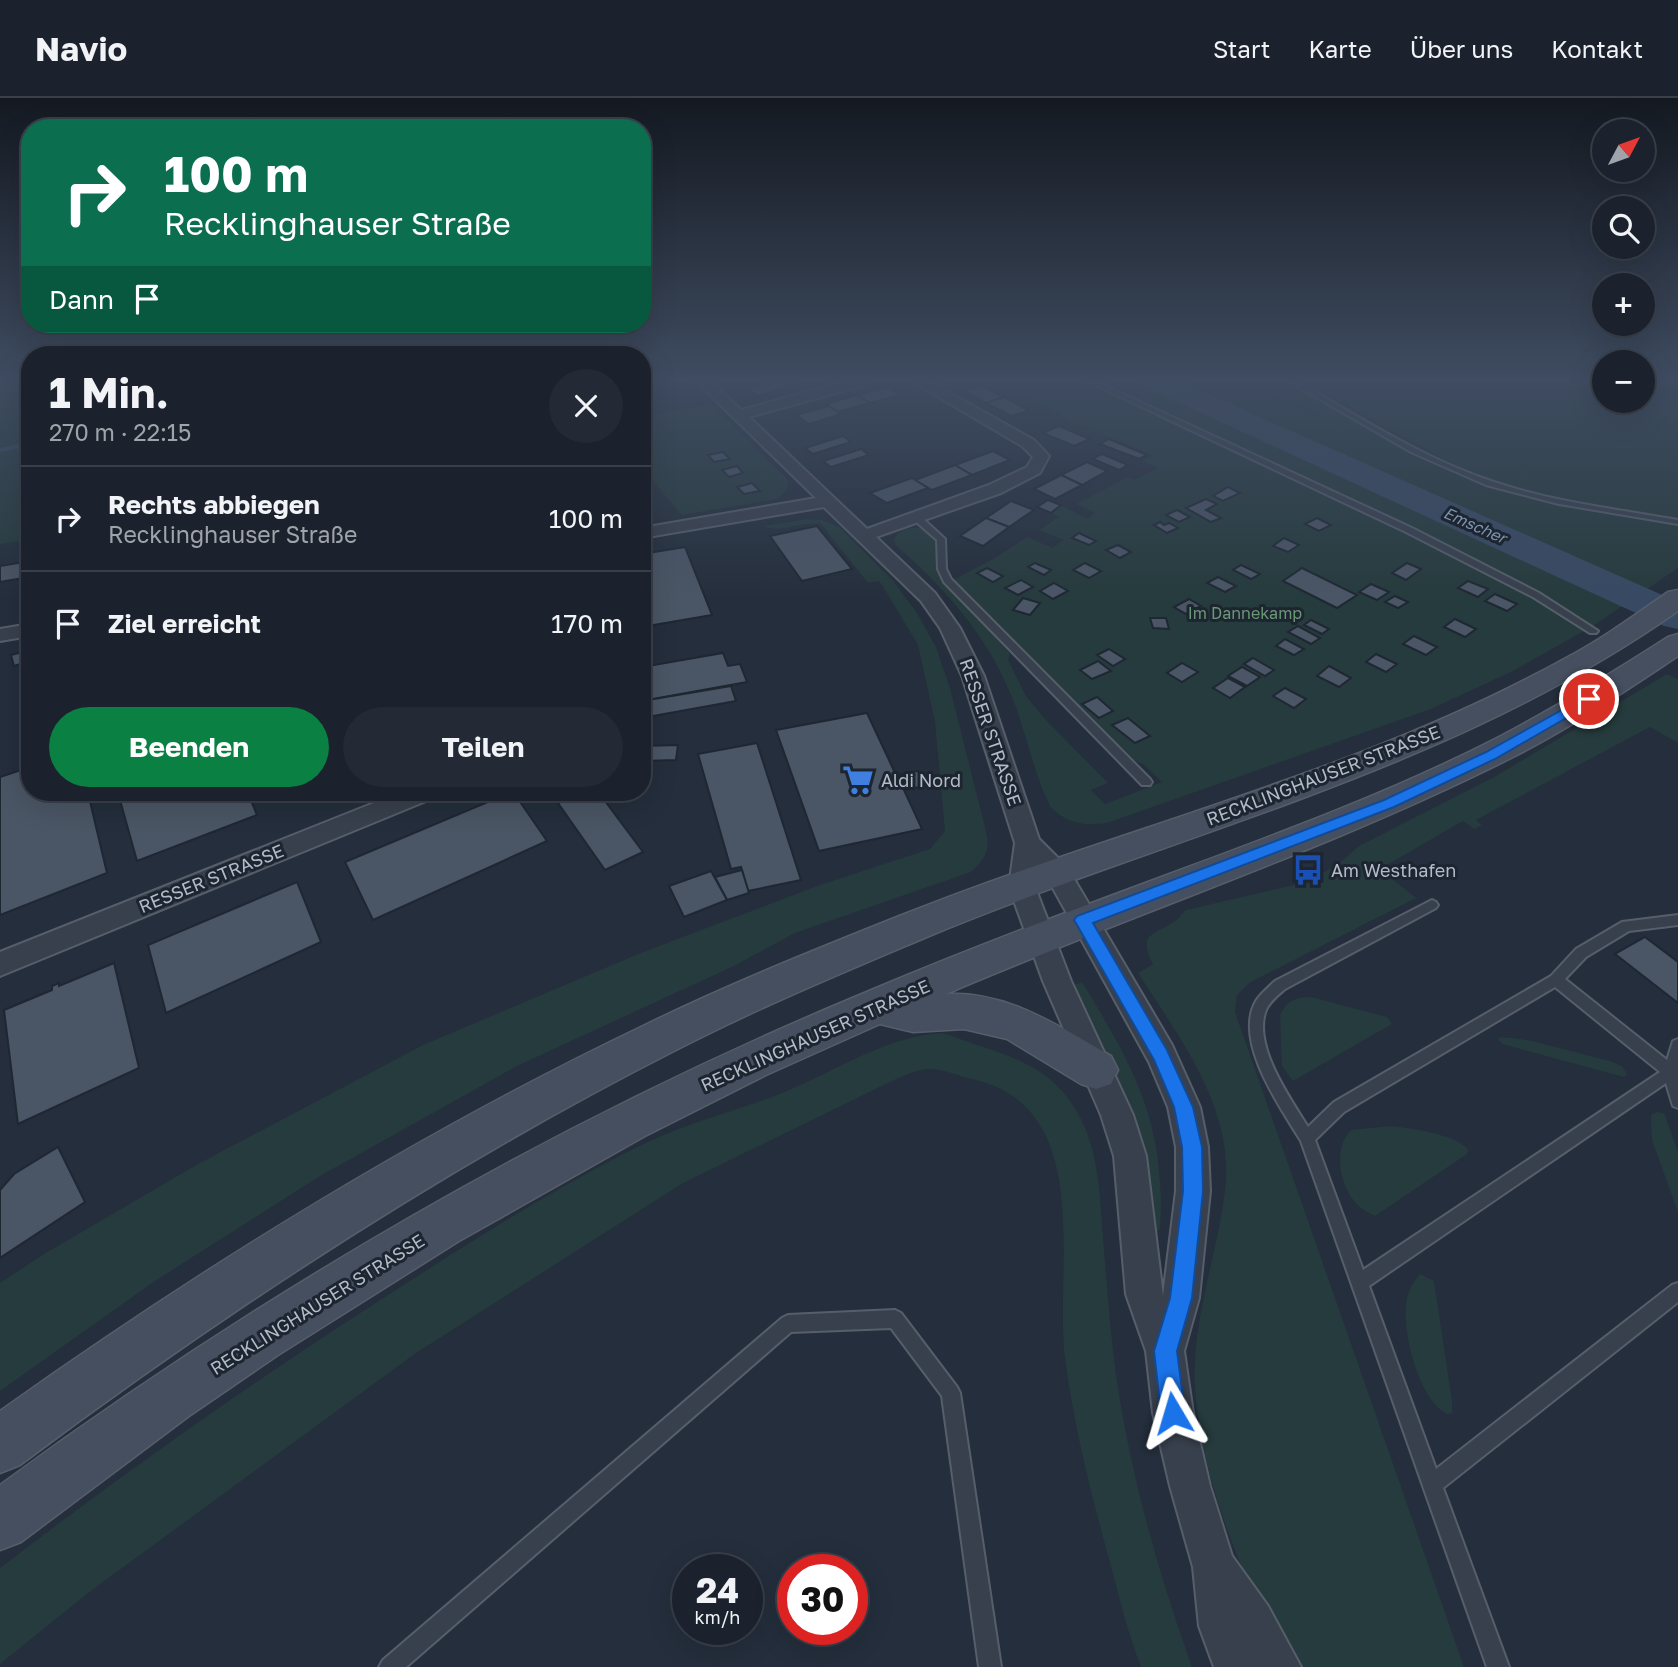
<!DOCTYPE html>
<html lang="de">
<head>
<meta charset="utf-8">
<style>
  :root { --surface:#1b222d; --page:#242a35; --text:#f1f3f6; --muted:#a0a4aa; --line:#393f49; --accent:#0b8043 }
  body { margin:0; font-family:"Golos Text",sans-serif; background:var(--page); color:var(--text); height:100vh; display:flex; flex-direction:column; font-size:26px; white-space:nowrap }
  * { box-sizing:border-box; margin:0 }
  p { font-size:23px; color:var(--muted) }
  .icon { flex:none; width:38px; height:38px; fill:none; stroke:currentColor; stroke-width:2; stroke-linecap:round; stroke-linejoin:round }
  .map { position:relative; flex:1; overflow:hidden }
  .side { position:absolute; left:21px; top:248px; width:630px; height:455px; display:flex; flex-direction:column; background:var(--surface); border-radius:28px; box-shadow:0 7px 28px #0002,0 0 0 2px var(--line) }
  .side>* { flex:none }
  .top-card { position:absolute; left:21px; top:21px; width:630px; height:214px; border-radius:28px; box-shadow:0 7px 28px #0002,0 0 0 2px var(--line); background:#0b6e4f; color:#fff; overflow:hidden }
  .needle { width:46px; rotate:49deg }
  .fabs { position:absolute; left:1592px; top:21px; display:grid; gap:14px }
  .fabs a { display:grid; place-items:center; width:63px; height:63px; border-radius:50%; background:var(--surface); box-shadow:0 7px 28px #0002,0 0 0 2px var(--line); font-size:35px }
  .speed { position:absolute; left:672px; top:1456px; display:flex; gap:14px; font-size:35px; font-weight:700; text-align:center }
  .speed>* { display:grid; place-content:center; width:91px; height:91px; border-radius:50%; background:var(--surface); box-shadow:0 7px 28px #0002,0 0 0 2px var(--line); line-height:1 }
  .speed small { font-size:18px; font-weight:400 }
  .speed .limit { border:10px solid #d22; background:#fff; color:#111 }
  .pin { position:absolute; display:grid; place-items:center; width:60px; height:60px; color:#fff; margin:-30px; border:4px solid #fff; border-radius:50%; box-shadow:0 2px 7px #0007 }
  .me { position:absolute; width:77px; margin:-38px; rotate:353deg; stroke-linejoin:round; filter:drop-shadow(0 0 5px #0008) }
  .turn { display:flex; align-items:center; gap:24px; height:147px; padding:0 28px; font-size:32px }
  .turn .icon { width:91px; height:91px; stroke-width:2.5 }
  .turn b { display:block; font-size:49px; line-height:60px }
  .then { display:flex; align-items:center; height:66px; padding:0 28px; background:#0003; gap:14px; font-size:26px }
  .round { display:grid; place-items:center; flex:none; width:74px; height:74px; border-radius:37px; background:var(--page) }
  .overview { display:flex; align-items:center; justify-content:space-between; height:119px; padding:0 28px }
  h1 { font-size:42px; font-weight:700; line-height:52px }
  .action { display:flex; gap:14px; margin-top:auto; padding:14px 28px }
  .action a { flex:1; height:80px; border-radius:42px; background:var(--accent); color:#fff; font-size:28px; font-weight:700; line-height:80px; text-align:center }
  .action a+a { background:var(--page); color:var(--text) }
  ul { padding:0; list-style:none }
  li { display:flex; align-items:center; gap:21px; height:105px; padding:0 28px; border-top:2px solid var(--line) }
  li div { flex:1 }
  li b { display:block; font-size:26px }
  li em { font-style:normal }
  header { display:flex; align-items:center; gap:42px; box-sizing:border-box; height:98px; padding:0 35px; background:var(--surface); border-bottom:2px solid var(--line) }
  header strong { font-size:33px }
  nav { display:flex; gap:38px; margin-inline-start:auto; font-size:24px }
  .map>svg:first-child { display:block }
  .green { fill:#263b3d }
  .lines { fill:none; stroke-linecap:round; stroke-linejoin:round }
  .stream { fill:#384a63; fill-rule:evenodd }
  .river { fill:#384a63; fill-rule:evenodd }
  .building { fill:#4a5565; stroke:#1f2733; stroke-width:2 }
  .lane-casing { stroke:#565e6a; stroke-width:4 }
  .street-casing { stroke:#565e6a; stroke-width:4 }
  .secondary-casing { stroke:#565e6a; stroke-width:3 }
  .lane { fill:#38404d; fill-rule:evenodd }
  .street { fill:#38404d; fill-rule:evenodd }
  .secondary { fill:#464f5f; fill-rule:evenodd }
  .route { fill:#1a73e8; stroke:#114b97; stroke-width:2 }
  .labels { text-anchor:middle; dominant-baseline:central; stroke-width:6; stroke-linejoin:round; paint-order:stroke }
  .far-water-label { font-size:16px; font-style:italic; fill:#7c92af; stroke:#1d2531 }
  .far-park-label { font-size:16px; fill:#6b9875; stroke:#1d2531 }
  .street-label { font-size:18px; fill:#b3bbc8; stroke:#1d2531 }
  .poi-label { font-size:18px; fill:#b3bbc8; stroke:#1d2531; text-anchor:start }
</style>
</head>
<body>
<header>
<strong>Navio</strong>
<nav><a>Start</a><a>Karte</a><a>Über uns</a><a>Kontakt</a></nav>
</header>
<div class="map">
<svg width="1678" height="1569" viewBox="0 0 1678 1569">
  <rect width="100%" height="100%" fill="#242e3c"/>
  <g class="green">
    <path d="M996,284H1237L1343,328L1243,284H1285L1427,363L1463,372L1307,284H1605V303H1643V284H1678V470L1593,528L1513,573L1431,611L1107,725C1084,728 1066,726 1050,708C1035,678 1028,644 1017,612C990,540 951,497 895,446L894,441C898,434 904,431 912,430C946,427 933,463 943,482L1010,556L1008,562L1026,598L1045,621L1108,685L1091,692L1105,706L1162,684L1143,666L1135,663L953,482L995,460L1027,439L1053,450L1063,442L1039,432L1059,419L1051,415L1061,407L1087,421L1095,415L1077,406L1128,379L1135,382L1158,370L1143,363L1153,357L1071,323Z"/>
    <path d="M30,286V441L0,446V290Z"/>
    <path d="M710,306L788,382L787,392L777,401L682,417L642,370V319Z"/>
    <path d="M808,421L822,422L839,429L894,484L917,515L936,549L950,590L986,733C991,753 985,761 971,774L795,835L734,868L517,968L320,1078L155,1183L0,1293V1185L44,1156L198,1066L423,947L643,854L820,787L930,751L945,733L935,624L918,547L882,487L879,483L868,485L821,426C802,423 780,436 763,428Z"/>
    <path d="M1667,576L1678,581V645L1650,629L1476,722L1482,727L1474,731L1463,723L1380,771L1416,800L1249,885L1237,897L1235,914L1464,1569H1294C1281,1546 1265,1524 1255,1500C1226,1435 1200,1362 1195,1291C1191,1222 1217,1160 1225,1092C1235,1011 1179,939 1138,875L1153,866C1137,836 1153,837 1174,824C1179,821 1181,816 1186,812L1298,786L1316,779L1338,766L1359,748L1496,678Z"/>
    <path d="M1082,884C1122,950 1156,1005 1160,1084C1161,1100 1162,1119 1159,1133L1155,1134L1069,889Z"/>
    <path d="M1311,899L1387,919L1392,926L1293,983L1282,968L1280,917C1287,902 1296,899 1311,899Z"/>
    <path d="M942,935C954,938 965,943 977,947C1018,960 1053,973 1076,1012C1099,1050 1100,1097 1103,1140C1107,1186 1110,1232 1116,1277C1131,1378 1158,1474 1192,1569H1141C1128,1536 1120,1502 1111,1468C1092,1400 1074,1330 1065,1260C1054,1171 1096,1012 976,982C962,979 943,971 929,971C918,971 904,978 894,982L683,1085L416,1255L88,1495L0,1566V1470C134,1367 271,1271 413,1181C490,1132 568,1082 650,1043C695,1022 744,1011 789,992C839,971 888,938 942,935Z"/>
    <path d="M1501,939L1528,942L1610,963L1622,968L1627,976L1624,979L1502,946L1498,941Z"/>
    <path d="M1657,1014L1664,1015L1678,1054V1114L1652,1042L1651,1017Z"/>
    <path d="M1390,1028C1411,1030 1454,1036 1468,1051L1467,1056L1375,1118C1369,1115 1361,1111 1356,1105C1339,1087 1333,1050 1351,1032Z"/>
    <path d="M1420,1176L1434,1183L1452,1303V1315L1448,1316C1419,1305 1400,1228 1407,1200C1409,1191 1414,1183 1420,1176Z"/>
  </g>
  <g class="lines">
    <path class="stream" d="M30,344V348L0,354V350Z"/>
    <path class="river" d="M1142,284H1181L1678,504V531L1664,528L1147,290Z"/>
  </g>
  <g class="building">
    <path d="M768,284H793L797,287L758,298L747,290Z"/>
    <path d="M980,287L1004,299L986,305L963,292Z"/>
    <path d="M887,289L901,297L870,305L857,297Z"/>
    <path d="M857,297L870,305L838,314L826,306Z"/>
    <path d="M1004,299L1029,313L1011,318L986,305Z"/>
    <path d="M829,308L841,316L809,326L796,317Z"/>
    <path d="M1059,328L1090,341L1074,348L1043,335Z"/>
    <path d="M843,338L851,344L813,356L805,350Z"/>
    <path d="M1109,341L1147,357L1139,361L1100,346Z"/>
    <path d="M861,351L869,357L831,369L823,363Z"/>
    <path d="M993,353L1010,362L972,377L955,367Z"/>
    <path d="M723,354L730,361L714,364L708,357Z"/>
    <path d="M1102,356L1128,367L1119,372L1093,361Z"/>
    <path d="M1087,364L1107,373L1082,387L1061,377Z"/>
    <path d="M955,367L972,377L932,392L915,382Z"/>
    <path d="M737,368L743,375L729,379L722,372Z"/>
    <path d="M1061,377L1082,387L1055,401L1034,391Z"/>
    <path d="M912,380L928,390L887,405L870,395Z"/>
    <path d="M752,385L760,393L744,396L737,389Z"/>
    <path d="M1228,389L1240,395L1223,403L1213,398Z"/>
    <path d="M1206,401L1217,406L1206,412L1221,420L1211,424L1186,410Z"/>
    <path d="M1048,402L1061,407L1051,415L1037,409Z"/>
    <path d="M1011,403L1034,412L1009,429L986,420Z"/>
    <path d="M1177,412L1190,419L1179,424L1166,417Z"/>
    <path d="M986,420L1009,429L983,448L960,438Z"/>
    <path d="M1317,420L1331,427L1319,433L1305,426Z"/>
    <path d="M1160,424L1164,427L1169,425L1178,430L1167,435L1154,427Z"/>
    <path d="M817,428L852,471L802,483L770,438Z"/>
    <path d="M1079,435L1096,443L1089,447L1072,440Z"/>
    <path d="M1284,440L1299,447L1288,454L1273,448Z"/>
    <path d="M1118,447L1131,454L1120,460L1106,452Z"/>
    <path d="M685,449L712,517L642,529V456Z"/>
    <path d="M30,463L23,480L0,484V468Z"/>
    <path d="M1035,465L1051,472L1044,477L1028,469Z"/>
    <path d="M1085,465L1101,473L1089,480L1073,472Z"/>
    <path d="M1407,465L1421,471L1406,482L1392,475Z"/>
    <path d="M1241,467L1260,476L1251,481L1233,472Z"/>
    <path d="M987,470L1003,478L993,484L977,475Z"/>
    <path d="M1302,470L1357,497L1337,510L1283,483Z"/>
    <path d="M1218,479L1236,488L1225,494L1207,485Z"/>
    <path d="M1021,482L1033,489L1018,497L1005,490Z"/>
    <path d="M1468,483L1488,491L1478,499L1458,490Z"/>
    <path d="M1054,485L1068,493L1053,501L1040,493Z"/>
    <path d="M1371,486L1389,494L1377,502L1359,494Z"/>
    <path d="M1495,496L1517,506L1507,513L1485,503Z"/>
    <path d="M1395,498L1408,504L1398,510L1385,504Z"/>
    <path d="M1023,500L1040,505L1030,517L1013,512Z"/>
    <path d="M1189,501L1201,508L1186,516L1174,509Z"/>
    <path d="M1150,520H1166L1169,531L1153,530Z"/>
    <path d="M1455,521L1476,531L1465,539L1444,529Z"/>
    <path d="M1311,522L1329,531L1322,536L1304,527Z"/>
    <path d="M1298,528L1320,540L1311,546L1288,534Z"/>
    <path d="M1414,538L1437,549L1426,557L1403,546Z"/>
    <path d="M1285,541L1304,551L1294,557L1276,548Z"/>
    <path d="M1109,551L1125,561L1113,568L1097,557Z"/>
    <path d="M30,552V563L14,568L11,557Z"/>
    <path d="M723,555L728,568L740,566L747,584L642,603V569Z"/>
    <path d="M1376,556L1397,566L1386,574L1366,564Z"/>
    <path d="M1253,560L1274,572L1265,578L1244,566Z"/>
    <path d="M1098,563L1111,573L1092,581L1080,572Z"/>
    <path d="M1182,565L1198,574L1182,584L1167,575Z"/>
    <path d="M1329,568L1351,580L1339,589L1317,578Z"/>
    <path d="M1242,569L1260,579L1247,588L1228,578Z"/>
    <path d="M1228,580L1245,589L1230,600L1213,590Z"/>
    <path d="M731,588L736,603L642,620V603Z"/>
    <path d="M1285,590L1306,601L1294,610L1273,598Z"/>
    <path d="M1097,599L1113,613L1099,620L1082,606Z"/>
    <path d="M867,615L896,677L918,673L925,688L904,692L922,731L819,753L776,632Z"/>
    <path d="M1128,620L1150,638L1135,645L1112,627Z"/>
    <path d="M757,645L801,782L748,793L741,769L731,771L698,656Z"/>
    <path d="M678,647L676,662L642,663V648Z"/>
    <path d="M30,669V695H88L107,775L0,817V679Z"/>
    <path d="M118,695H248L257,717L137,763Z"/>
    <path d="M509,695H514L547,743L373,822L345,764Z"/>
    <path d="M580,695H599L643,754L605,772L558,705Z"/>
    <path d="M742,772L749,795L727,802L715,779Z"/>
    <path d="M711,773L727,802L684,819L669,788Z"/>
    <path d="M297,784L321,844L166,915L148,847Z"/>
    <path d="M1645,839L1678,864V905L1615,856Z"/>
    <path d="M114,865L139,970L18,1026L4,912L52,892V888L59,885V888Z"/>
    <path d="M58,1049L85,1104L0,1160V1092L14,1076Z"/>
  </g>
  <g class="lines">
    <defs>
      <g id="lane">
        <path d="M1089,284H1097L1412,430L1539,495L1598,533L1596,535H1590L1533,499L1406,434Z"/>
        <path d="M1290,284H1298C1361,320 1424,361 1494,384C1553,404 1616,411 1678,422V426L1559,406L1486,387L1411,354Z"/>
        <path d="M914,418H920L945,441L946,471L951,481L1150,681L1152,684L1150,687H1142L944,484L938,471L937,442L914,422Z"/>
        <path d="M1432,802L1436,804L1438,807L1436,810L1285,891C1278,897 1270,903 1266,912C1252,947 1290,1000 1308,1029L1334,1004L1551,878L1576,851L1622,824L1678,817V827L1629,833L1586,859L1565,881L1667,962L1673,943L1678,941V1010L1673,1008L1666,985L1369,1188L1436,1371L1672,1187L1678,1185V1204L1443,1390L1509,1569H1487L1301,1043C1280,1009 1233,943 1256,903C1261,895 1269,889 1275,883ZM1555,889L1660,974L1363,1172L1315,1042L1344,1014Z"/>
        <path d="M895,1212L901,1215L957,1289L960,1295L1001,1569H979L942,1298L891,1230L791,1234L406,1569H379L383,1562L782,1220L788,1217Z"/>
      </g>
      <g id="street">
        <path d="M697,284H712L741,312L844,284H867L865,287L749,319L867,431L989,387L1027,369L1033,359L1022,348L913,284H930L1034,342L1049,358L1040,375L1001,395L876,439L935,495L960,530L984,578L1039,741L1067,769L1172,947L1200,1009L1208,1049L1210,1093L1199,1200L1184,1253L1193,1315L1210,1388L1232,1458L1268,1508L1301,1569H1214L1199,1528L1193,1469L1170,1388L1153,1315L1146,1253L1126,1196L1114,1058L1101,1017L1043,883L1009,789L1015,745L962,578L940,530L921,503L824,409L642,440V430L816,400ZM1037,771L1049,783L1149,964L1168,1009L1176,1049V1093L1163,1198L1146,1058L1133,1017L1071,883L1035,789Z"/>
        <path d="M30,526V538L0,543V531Z"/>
        <path d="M399,695H434L431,701L0,878V854Z"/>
      </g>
      <g id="secondary">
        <path d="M1678,492V513C1451,673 1182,733 929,838C842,875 755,911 672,954C442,1071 226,1213 20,1367L0,1375V1313C204,1168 417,1036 643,928C727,887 814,852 902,817C1122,729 1357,676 1566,560C1602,541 1635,517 1668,494Z"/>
        <path d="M1678,536V558C1625,593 1572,629 1515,658C1331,751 1135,815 946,896C1008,893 1060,929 1111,958L1118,972L1111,986L1096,991L1081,986L1007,941L964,931L913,934L880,926L766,977L645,1038L459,1143L278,1257L189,1318L21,1444L0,1452V1387C265,1193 547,1028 850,901C948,859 1048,821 1148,784C1266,740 1386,697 1497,640C1556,609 1612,575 1668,539Z"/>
      </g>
    </defs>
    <use href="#lane" class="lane-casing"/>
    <use href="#street" class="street-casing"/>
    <use href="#secondary" class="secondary-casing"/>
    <use href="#lane" class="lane"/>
    <use href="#street" class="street"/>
    <use href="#secondary" class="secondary"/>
  </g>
  <linearGradient id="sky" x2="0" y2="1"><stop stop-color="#141921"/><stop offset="0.56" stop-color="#3f4c61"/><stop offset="1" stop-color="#3f4c61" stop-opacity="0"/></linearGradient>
  <rect width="1678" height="504" fill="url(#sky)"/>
  <path class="route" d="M1589,597L1594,598V604L1495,661L1394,709L1093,825L1167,952L1193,1009L1202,1049L1203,1093L1192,1200L1177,1253L1185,1315L1181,1324L1173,1327L1165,1324L1161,1315L1154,1253L1170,1200L1183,1093L1182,1049L1174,1009L1154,962L1077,827L1074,822L1077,818L1384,702L1486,654Z"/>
  <defs>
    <symbol id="supermarket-bare" viewBox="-9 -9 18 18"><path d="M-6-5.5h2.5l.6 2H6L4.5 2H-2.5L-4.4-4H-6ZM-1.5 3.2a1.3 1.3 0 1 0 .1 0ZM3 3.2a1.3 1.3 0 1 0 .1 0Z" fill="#3f7fe0" stroke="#1d2531" stroke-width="2.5" paint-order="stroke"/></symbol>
    <symbol id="bus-bare" viewBox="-9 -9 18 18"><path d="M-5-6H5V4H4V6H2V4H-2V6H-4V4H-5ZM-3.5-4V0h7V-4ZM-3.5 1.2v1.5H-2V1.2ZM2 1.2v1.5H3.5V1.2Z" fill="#1a4fb4" stroke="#1d2531" stroke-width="2.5" paint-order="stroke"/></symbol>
  </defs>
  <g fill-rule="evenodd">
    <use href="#supermarket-bare" x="836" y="660" width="44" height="44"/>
    <use href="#bus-bare" x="1286" y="750" width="44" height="44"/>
  </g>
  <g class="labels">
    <g class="far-water-label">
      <text transform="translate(1475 427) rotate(24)">Emscher</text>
    </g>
    <g class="far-park-label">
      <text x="1245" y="515">Im Dannekamp</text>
    </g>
    <g class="street-label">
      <text transform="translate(991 634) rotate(71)">RESSER STRASSE</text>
      <text transform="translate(1323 677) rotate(-21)">RECKLINGHAUSER STRASSE</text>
      <text transform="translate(211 780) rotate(-22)">RESSER STRASSE</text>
      <text transform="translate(815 937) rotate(-24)">RECKLINGHAUSER STRASSE</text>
      <text transform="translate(317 1206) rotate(-32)">RECKLINGHAUSER STRASSE</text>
    </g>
    <g class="poi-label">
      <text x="881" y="682">Aldi Nord</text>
      <text x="1331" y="772">Am Westhafen</text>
    </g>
  </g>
</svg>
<div class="fabs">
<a><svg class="needle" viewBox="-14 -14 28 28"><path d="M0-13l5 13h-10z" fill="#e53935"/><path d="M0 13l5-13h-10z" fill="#a0a4aa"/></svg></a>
<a><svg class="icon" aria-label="search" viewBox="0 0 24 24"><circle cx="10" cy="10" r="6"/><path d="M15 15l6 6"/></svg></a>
<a>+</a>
<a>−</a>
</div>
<div class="speed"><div>24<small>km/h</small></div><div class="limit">30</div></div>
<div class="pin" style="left:1589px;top:601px;background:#d93025"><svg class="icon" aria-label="arrive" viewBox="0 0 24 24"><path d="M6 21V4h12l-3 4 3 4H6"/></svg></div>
<svg class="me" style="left:1173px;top:1315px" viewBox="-20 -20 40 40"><path d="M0-17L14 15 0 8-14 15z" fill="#1a73e8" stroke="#fff" stroke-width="4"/></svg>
<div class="top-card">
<div class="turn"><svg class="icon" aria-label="right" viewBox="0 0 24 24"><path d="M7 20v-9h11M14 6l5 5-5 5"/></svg><div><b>100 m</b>Recklinghauser Straße</div></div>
<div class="then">Dann<svg class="icon" aria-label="arrive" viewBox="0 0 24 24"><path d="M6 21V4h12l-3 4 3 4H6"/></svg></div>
</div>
<section class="side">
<div class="overview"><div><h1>1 Min.</h1><p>270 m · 22:15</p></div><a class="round"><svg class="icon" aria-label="close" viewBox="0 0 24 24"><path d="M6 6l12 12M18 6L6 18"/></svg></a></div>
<ul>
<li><svg class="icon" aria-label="right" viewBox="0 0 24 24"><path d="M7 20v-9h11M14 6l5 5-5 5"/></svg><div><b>Rechts abbiegen</b><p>Recklinghauser Straße</p></div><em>100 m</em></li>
<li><svg class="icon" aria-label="arrive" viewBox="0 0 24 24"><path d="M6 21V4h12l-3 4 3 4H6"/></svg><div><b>Ziel erreicht</b></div><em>170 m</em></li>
</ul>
<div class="action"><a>Beenden</a><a>Teilen</a></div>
</section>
</div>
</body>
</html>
